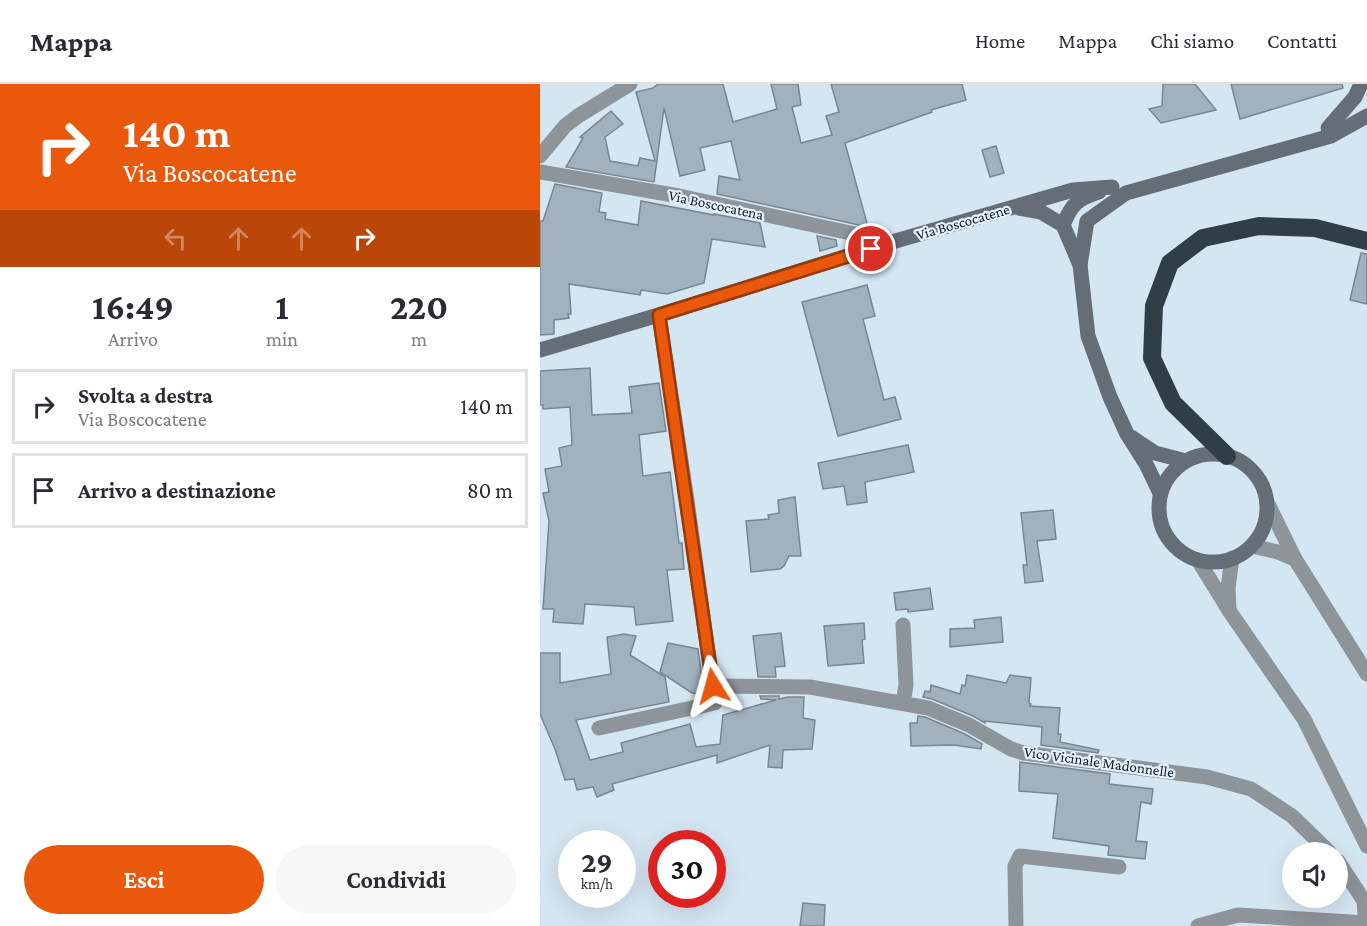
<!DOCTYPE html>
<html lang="it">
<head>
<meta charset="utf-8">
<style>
  :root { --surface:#fff; --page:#f7f7f7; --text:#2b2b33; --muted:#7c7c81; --line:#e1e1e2; --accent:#ea580c }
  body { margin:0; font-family:"Crimson Pro",serif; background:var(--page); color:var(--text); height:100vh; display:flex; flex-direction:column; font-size:22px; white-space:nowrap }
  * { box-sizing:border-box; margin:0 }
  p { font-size:20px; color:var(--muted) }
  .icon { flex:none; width:33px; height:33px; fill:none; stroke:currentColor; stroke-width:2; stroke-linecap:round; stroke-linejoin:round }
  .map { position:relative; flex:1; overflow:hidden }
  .drawer { display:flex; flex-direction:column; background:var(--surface); width:540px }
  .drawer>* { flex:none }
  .guide { background:#ea580c; color:#fff; overflow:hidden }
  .tools { position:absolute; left:742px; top:758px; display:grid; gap:12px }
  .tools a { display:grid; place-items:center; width:66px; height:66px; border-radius:50%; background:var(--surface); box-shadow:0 6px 24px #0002; font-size:30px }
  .speed { position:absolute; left:18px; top:746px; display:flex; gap:12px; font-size:30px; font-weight:700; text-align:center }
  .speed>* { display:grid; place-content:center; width:78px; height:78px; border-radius:50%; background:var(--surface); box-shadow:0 6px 24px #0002; line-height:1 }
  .speed small { font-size:15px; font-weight:400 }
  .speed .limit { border:9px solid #d22; background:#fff; color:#111 }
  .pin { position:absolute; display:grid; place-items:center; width:51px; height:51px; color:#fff; margin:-26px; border:3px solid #fff; border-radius:50%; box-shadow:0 2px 6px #0007 }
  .me { position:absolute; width:66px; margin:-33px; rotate:352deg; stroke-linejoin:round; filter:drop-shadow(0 0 4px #0008) }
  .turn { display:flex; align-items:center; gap:21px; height:126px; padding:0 24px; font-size:27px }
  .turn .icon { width:78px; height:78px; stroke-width:2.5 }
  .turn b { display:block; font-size:42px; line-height:51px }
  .lanes { display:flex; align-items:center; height:57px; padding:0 24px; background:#0003; justify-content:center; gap:30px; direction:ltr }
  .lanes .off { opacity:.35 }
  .eta { display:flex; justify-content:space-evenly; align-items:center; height:102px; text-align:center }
  .eta b { font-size:36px; font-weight:700; line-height:42px }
  .cta { display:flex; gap:12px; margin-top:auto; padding:12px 24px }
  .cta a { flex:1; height:69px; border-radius:36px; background:var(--accent); color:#fff; font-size:24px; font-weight:700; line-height:69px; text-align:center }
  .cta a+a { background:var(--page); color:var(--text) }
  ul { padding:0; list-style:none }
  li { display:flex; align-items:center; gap:18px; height:75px; margin:0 12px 9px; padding:0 12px; border:3px solid var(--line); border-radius:0px }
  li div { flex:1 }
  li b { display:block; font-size:22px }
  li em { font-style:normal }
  header { display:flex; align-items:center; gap:36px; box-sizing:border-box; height:84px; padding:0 30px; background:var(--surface); border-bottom:2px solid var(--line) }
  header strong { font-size:28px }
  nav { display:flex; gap:33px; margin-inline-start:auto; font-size:21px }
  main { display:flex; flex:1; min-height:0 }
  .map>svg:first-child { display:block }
  .building { fill:#a1b1be; stroke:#778693; stroke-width:1.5 }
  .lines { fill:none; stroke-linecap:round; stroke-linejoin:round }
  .street { stroke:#8d949a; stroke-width:15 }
  .secondary { stroke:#656e77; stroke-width:15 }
  .highway { stroke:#303e48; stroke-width:18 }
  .route-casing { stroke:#983908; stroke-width:15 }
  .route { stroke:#ea580c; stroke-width:10 }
  .labels { text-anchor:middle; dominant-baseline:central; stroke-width:4.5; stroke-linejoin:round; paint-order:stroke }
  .street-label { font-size:15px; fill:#151b1f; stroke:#e5f2fd }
</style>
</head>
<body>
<header>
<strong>Mappa</strong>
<nav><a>Home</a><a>Mappa</a><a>Chi siamo</a><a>Contatti</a></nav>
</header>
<main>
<section class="drawer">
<div class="guide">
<div class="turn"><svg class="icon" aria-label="right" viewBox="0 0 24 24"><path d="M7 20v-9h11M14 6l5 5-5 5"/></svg><div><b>140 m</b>Via Boscocatene</div></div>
<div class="lanes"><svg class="icon off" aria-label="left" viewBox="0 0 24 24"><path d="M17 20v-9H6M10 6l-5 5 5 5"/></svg><svg class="icon off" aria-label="ahead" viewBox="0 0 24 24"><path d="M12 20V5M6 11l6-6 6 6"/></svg><svg class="icon off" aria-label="ahead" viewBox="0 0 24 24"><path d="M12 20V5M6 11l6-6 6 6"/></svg><svg class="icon" aria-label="right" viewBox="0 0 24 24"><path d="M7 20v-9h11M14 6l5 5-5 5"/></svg></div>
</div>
<div class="eta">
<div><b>16:49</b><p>Arrivo</p></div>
<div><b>1</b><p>min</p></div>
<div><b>220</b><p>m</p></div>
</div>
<ul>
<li><svg class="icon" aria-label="right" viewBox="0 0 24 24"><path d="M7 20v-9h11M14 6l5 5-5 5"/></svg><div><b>Svolta a destra</b><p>Via Boscocatene</p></div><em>140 m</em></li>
<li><svg class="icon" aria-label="arrive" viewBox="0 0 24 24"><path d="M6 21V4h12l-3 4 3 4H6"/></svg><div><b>Arrivo a destinazione</b></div><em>80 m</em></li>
</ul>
<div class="cta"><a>Esci</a><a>Condividi</a></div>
</section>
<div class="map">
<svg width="827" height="842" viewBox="0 0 827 842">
  <rect width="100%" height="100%" fill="#d5e6f3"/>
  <g class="building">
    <path d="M118,0H183L193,38L237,25L231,0H258L261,21L252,23L261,59L292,51L286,32L299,28L291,0H422L426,16L391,26L392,28L305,59L328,143L177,110L179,92L200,96L191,57L160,64L165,86L140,92L124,24L114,98L26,83L43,54L40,53L71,27L83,40L65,53L70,77L98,82L100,74L115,77L96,8L113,4Z"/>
    <path d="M623,0H655L676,26L621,39L609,25L622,22Z"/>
    <path d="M691,0H802L803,4L700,35Z"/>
    <path d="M456,62L464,89L450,93L442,66Z"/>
    <path d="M15,100L62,109L59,128L66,129L65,135L98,141L101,117L174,131V130L220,139L225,163L172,155L164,199L127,210L101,206L100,211L29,200L31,230H28L29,234L14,236V250L0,251V137H3Z"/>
    <path d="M277,152L296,156L297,162L280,167Z"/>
    <path d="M821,169L827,170V220L810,216Z"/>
    <path d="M327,201L335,232L323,235L344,316L355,313L361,335L298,352L262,218Z"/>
    <path d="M50,284L52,331L92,329L89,303L119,299L126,347L99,351L103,392L130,388L139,459H142L144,485L127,486L133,537L96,541L94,523L45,520L43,540L13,538L14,525H3L9,437L3,409L9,408L5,385L22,382L19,364L32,361L30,323L3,325V321H0V287Z"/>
    <path d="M368,361L374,388L325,398L327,418L307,421L304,402L283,405L278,379Z"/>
    <path d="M255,413L261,472H249L244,482L240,485L211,488L206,437L229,435L228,431L239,429L238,416Z"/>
    <path d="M513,426L516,455L497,457L503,497L485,499L483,481H487L481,429Z"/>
    <path d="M390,504L393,525L368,528V525L356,526L354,509Z"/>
    <path d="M461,533L463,558L410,563V545L435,544L434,536Z"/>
    <path d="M324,539L325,555L322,556L324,579L288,582L284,542Z"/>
    <path d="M241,549L245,582L235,583L236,593H218L213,552Z"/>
    <path d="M84,550L96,552L90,571L125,593L129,618L36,636L50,676L83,668L81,659L150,640L156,663L180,660L183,631L236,616L221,615L220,612H239V615L248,613H264L263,634L275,636L272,665L243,666L242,684L228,683L230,661L177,679V671L72,700L74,706L57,713L53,703L37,706L34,695L25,696L15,665L0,630V569H20V599L71,590L67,553Z"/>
    <path d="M128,559L158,565L164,610L152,609L120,588Z"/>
    <path d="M427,591L466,599L470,591L491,594L489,619L491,620L490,622L520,624L518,650H521L520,658L559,666L558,669L501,661L502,643L445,637V639L433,632L392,615L383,613L385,607L390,608L391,601L420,610L422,601L425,602Z"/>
    <path d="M378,632L385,633L425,650L442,660L441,665L414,661L371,662L370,639H377Z"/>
    <path d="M480,678L570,690L569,700L613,705L611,720L601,718L596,757L607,758L605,775L568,771L569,762L513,754L518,710L479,707Z"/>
    <path d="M263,819L285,821L284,842H260Z"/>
  </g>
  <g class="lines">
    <g class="street">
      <path d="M0,72L25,42L38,32L90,0"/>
      <path d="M0,88L139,112L352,158"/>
      <path d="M727,418L755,475L827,590"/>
      <path d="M712,462L738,468L755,475"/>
      <path d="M658,476L690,528L764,635L827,762"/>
      <path d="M689,525L688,504L692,474"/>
      <path d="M363,541L366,601L363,619"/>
      <path d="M173,602L270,603L388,624L429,641L471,665L484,669L667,693L711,705L752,732L789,768"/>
      <path d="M59,644L175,619L147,416L119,231"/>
      <path d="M798,777L824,817L826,842"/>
      <path d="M476,842L475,782L480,772L579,783"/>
      <path d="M658,842L698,831L827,839"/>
    </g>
    <g class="secondary">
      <path d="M788,44L815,13L821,0"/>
      <path d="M479,124L501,128L523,141L540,181L548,252L570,313L587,350L606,380L620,409"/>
      <path d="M523,141C532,119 538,115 559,108"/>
      <path d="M540,181L547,137L586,109L791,52L827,32"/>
      <path d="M0,266L122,230L352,158L533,106L572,103"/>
      <path d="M591,353L615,369L646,377"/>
      <circle cx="673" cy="424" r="54"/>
    </g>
    <path class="highway" d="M687,372L633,319L612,274L614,222L630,179L663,154L719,142L775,144L827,157"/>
  </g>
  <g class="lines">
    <defs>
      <path id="route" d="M173,602L119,231L331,165"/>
    </defs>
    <use href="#route" class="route-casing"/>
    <use href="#route" class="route"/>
  </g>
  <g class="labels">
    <g class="street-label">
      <text transform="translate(176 121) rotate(12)">Via Boscocatena</text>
      <text transform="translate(423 138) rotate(-16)">Via Boscocatene</text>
      <text transform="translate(559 678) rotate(8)">Vico Vicinale Madonnelle</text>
    </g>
  </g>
</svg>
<div class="tools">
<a><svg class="icon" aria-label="sound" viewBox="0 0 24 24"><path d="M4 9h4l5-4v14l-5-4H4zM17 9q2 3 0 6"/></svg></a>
</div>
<div class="speed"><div>29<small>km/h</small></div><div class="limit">30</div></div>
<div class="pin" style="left:331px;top:165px;background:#d93025"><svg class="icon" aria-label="arrive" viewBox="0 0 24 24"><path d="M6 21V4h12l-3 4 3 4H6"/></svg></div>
<svg class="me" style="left:173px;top:602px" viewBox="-20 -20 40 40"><path d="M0-17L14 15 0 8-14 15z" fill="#ea580c" stroke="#fff" stroke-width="4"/></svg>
</div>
</main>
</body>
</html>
